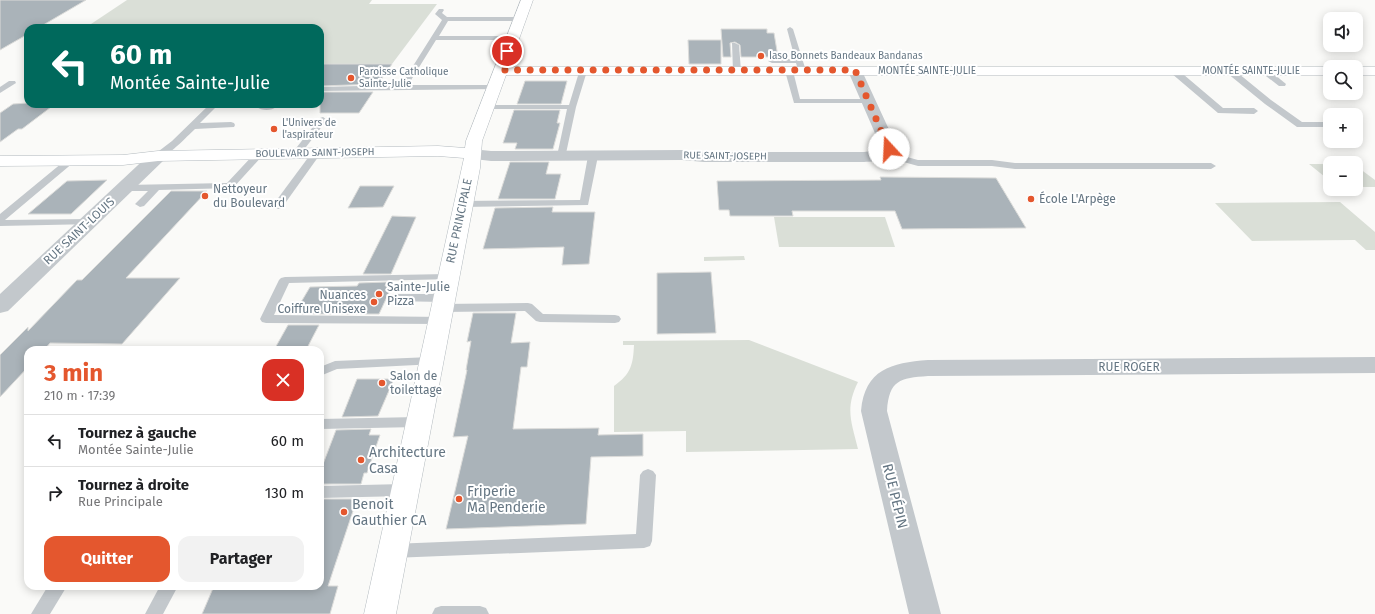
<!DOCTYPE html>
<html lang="fr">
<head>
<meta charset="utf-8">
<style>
  :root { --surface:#fff; --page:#f2f2f2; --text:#202124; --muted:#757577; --line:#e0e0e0; --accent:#e4572e }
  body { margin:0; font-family:"Fira Sans",sans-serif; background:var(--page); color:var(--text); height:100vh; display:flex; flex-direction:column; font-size:15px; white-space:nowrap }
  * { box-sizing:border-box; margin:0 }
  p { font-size:13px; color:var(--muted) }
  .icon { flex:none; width:22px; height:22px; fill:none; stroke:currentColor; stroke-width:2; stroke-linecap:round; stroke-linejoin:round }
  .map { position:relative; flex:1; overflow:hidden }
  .side { position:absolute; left:24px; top:346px; width:300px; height:244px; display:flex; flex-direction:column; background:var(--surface); border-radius:12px; box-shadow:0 2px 10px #0003 }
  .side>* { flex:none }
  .hud { position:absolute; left:24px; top:24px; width:300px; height:84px; border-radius:12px; box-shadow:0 2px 10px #0003; background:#00695c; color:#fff; overflow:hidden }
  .buttons { position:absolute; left:1323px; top:12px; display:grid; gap:8px }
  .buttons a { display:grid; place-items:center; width:40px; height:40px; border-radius:8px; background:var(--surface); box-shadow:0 2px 10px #0003; font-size:20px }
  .pin { position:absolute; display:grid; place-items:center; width:34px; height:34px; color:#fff; margin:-17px; border:2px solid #fff; border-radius:50%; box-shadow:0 1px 4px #0007 }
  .me { position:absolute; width:44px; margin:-22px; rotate:340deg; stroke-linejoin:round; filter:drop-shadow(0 0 3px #0008) }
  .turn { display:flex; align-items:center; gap:14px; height:84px; padding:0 20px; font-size:18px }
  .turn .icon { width:52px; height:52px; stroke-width:2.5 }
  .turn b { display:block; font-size:28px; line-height:34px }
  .round { display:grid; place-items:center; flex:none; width:42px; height:42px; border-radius:12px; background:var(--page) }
  .overview { display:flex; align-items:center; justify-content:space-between; height:68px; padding:0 20px }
  h1 { font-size:24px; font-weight:700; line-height:30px; color:var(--accent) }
  .button { display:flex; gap:8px; margin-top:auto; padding:8px 20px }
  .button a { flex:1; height:46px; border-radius:12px; background:var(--accent); color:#fff; font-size:16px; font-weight:700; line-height:46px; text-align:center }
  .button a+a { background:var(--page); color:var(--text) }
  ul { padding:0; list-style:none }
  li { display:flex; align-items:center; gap:12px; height:52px; padding:0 20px; border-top:1px solid var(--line) }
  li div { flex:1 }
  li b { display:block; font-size:15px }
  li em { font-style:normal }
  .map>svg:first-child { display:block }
  .green { fill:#dadfd7 }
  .building { fill:#aab3b9; stroke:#dcdcda }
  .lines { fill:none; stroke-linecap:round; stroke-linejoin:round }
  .secondary-casing { stroke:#b3babf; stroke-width:1 }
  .lane { fill:#c3c8cc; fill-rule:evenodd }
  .street { fill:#c3c8cc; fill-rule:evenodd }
  .secondary { fill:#fff; fill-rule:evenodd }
  .route { stroke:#e4572e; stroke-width:7; stroke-dasharray:0 12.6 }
  .poi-dot { fill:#e4572e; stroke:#fff; stroke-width:1.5 }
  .labels { text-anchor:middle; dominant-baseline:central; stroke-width:4; stroke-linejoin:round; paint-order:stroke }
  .far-poi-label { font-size:10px; fill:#657683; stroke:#fff; text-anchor:start }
  .far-street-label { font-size:10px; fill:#657683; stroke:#fff }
  .poi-label { font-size:12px; fill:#657683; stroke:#fff; text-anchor:start }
  .street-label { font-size:12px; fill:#657683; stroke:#fff }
  .near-poi-label { font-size:14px; fill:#657683; stroke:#fff; text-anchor:start }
  .near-street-label { font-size:14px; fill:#657683; stroke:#fff }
</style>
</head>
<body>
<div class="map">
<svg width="1375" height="614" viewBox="0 0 1375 614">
  <rect width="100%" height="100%" fill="#fafaf8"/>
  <g class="green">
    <path d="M127,0H372L369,4H437L392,64H320V28H85Z"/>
    <path d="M1309,164H1330V181Z"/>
    <path d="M1356,166L1375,180V187H1356Z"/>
    <path d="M1340,202L1375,232V250H1366L1355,240L1252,241L1215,203Z"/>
    <path d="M774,217H885L895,247H779Z"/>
    <path d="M744,256L745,260L704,261V257Z"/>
    <path d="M749,340L858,382C845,408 851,421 858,449L686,452V431L614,432V386C631,374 633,365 634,345H623V341Z"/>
  </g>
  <g class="building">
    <path d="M0,0H86L38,28H28V34L0,50Z"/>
    <path d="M721,29H767V33H774L778,57H741L740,45L735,42L730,43L731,57H723Z"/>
    <path d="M688,40H721V64H689Z"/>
    <path d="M320,64H392L378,84L320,86Z"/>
    <path d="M525,81H567L561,104H517Z"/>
    <path d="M320,92H373L359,113H320Z"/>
    <path d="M13,104L28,103L55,104L22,129H18L0,142V113Z"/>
    <path d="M514,110H560L557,123H560L553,149H515L517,143H503Z"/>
    <path d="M510,162H549L546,174H561L555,199H498Z"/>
    <path d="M880,177L996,178L1026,228L902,229L895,211H792L793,216H730L729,210H719L717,181L881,180Z"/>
    <path d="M107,180L71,214H28L67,181Z"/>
    <path d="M360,186H394L383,207L348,208Z"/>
    <path d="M171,191H207L126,278H180L122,344L50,343L44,350H28V367L0,397V355L28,327V331L77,280H82Z"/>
    <path d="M553,207L552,212H595L589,264L562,265L564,247L483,249L495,208Z"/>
    <path d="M392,216L416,217L391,274H363Z"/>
    <path d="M711,272L716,333L657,334V273Z"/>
    <path d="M387,282L385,286H392L379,314H294L310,287L357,286L359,283Z"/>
    <path d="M473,313H516L511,343L530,342L527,367H521L513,429L599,428L598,435L643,434V456L591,457L586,524L446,529L468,436L453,437L467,370H466L471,341L467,342Z"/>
    <path d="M288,325H319L306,350H274Z"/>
    <path d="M357,379H394L378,416L342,417Z"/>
    <path d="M371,429L369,435H380L367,473H364L361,484H320V472L336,430Z"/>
    <path d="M320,499H357L328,586H338L330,614H202L214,586H320Z"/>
  </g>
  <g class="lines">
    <defs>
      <g id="secondary">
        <path d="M521,0H533L509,67H1331L1330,75H506L482,141L480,168L396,614H364L464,158L438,156L158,161L123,165L0,166V156L123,155L158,151L438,146L465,148L466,141Z"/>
        <path d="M1355,67H1375V75H1356Z"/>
      </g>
    </defs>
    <use href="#secondary" class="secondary-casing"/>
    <g class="lane">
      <path d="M439,9H443L444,10L442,13L447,17H520L523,19L520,21H448L439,36H512L516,38L512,40H436L408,85H497V89L320,91V87L401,85L442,20L435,14Z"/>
      <path d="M790,27L793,29L806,71L805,73H799L796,63H772L768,61L772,59H795L787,29Z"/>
      <path d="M732,43H735L739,45L741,71L737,73L733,71Z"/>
      <path d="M580,69H586L587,71L576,107L565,158H559L557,156L567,109H487L483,107L487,105H569Z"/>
      <path d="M786,69H792L793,71L800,99H869L873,101L869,103H794L785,71Z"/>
      <path d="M1171,69H1177L1223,108H1254L1258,111L1254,114L1218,113L1171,73Z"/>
      <path d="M1227,69H1233L1271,100L1302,122H1328L1330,123V127H1297L1265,104L1227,73Z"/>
      <path d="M1262,69H1268L1286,84L1285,86H1279L1262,73Z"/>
      <path d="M9,81H15L16,83L0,93V87Z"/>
      <path d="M210,104H219L200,123L231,122L234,123L235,125L234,127L195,129C187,136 165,161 155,158L153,156L155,154L172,141Z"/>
      <path d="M258,105H272L276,107C272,111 261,111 257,107Z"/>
      <path d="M323,117L327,120L299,156H293L291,154L293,152L320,118Z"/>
      <path d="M316,150L321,153L281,209H273L272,207L273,205L313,151Z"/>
      <path d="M259,151L264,154L233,188L159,190L144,206L140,207L135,204L148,191H126L121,188L126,185L227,183L256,152Z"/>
      <path d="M885,151L918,160H992L1015,163H1211L1216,166L1211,169H1015L992,166H918L882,156L880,154L882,152Z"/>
      <path d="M593,153L598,156L588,205L462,207L457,204L462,201L580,200L588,156Z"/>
      <path d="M71,157L74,158L76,160L74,162L5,220L90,219L95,222L94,224L0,226V214L68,158Z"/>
      <path d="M448,274L452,275L454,277L452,279L289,283L274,315L443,317L445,320L443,323L439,324L266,323L262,322L260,319L279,280L281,278L285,277Z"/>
      <path d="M395,294H443L447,295L449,298L447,301L443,302L391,301L389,298L391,295Z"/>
      <path d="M528,303L532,304L543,314L615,315L619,316L621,319L619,322L615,323L540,322L536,321L525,311L441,312L437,311L435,308L437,305L441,304Z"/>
      <path d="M431,357L436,358L437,361L436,364L337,369L320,376V367L335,361Z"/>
      <path d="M418,417L423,418L425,422L423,426L418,427L320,429V419Z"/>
      <path d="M648,469L653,471L656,475L652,541L650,546L644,548L392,558L386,556L384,551L386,546L392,544L636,534L640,475L643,471Z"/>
      <path d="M404,484L409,486L412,490L409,494L404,496L320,498V486Z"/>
      <path d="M48,586H67L50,614H31Z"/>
      <path d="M160,586H178L163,614H145Z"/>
      <path d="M441,606H480L486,608L489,614H432L435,608Z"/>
    </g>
    <g class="street">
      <path d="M855,67L860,68L862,71L897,147C894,162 877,161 864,162H704L682,160L491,161L466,158L464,154L466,150L472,149L491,151L682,150L704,152H864L878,150L881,147L848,71L850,68Z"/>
      <path d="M158,151L164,152L166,156L164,160L8,311L0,313V294L152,152Z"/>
      <path d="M1375,357V373L928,376C900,378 889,380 887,411L941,614H909L861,411C865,369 891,363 928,360Z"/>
    </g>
    <use href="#secondary" class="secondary"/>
  </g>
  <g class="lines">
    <path class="route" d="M507,51L500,70H855L889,149"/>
  </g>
  <g class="poi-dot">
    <circle cx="761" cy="56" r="4"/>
    <circle cx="351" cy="78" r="4"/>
    <circle cx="274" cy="129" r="4"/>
    <circle cx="205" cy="196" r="4"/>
    <circle cx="1031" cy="199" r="4"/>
    <circle cx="379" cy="294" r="4"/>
    <circle cx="374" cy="302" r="4"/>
    <circle cx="382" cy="383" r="4"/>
    <circle cx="361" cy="460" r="4"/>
    <circle cx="459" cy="499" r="4"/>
    <circle cx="344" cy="512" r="4"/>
  </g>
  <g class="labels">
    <g class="far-poi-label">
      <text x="769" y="56">Iaso Bonnets Bandeaux Bandanas</text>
      <text x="359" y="72">Paroisse Catholique<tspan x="359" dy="12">Sainte-Julie</tspan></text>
      <text x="282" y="123">L'Univers de<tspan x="282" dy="12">l'aspirateur</tspan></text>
    </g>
    <g class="far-street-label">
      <text x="927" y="71">MONTÉE SAINTE-JULIE</text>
      <text x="1251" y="71">MONTÉE SAINTE-JULIE</text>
      <text transform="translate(315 153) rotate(-1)">BOULEVARD SAINT-JOSEPH</text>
      <text transform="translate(725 156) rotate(1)">RUE SAINT-JOSEPH</text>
    </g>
    <g class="poi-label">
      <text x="213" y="189">Nettoyeur<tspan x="213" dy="14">du Boulevard</tspan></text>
      <text x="1039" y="199">École L'Arpège</text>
      <text x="387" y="287">Sainte-Julie<tspan x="387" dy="14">Pizza</tspan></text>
      <text x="366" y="295" text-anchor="end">Nuances<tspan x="366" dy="14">Coiffure Unisexe</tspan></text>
      <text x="390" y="376">Salon de<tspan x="390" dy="14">toilettage</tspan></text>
    </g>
    <g class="street-label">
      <text transform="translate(459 221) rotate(-78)">RUE PRINCIPALE</text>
      <text transform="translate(79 231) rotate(-43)">RUE SAINT-LOUIS</text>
      <text x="1129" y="367">RUE ROGER</text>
    </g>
    <g class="near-poi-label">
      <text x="369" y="452">Architecture<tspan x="369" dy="16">Casa</tspan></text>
      <text x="467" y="491">Friperie<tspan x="467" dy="16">Ma Penderie</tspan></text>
      <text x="352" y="504">Benoit<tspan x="352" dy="16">Gauthier CA</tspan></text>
    </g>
    <g class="near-street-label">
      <text transform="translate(895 496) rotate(76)">RUE PÉPIN</text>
    </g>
  </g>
</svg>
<div class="buttons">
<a><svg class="icon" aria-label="sound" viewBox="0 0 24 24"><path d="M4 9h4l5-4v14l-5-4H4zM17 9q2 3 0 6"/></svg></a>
<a><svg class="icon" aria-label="search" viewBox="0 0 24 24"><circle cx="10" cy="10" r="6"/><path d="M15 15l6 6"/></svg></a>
<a>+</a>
<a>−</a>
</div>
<div class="pin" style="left:507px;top:51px;background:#d93025"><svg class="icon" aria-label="arrive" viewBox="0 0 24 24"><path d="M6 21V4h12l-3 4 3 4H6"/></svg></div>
<svg class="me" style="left:889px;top:149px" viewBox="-20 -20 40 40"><circle r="19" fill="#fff"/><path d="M0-13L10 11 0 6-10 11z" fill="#e4572e"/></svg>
<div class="hud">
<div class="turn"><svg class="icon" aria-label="left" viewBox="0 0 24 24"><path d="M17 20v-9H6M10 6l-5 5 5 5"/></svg><div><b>60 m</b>Montée Sainte-Julie</div></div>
</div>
<section class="side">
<div class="overview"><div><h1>3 min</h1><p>210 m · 17:39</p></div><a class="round" style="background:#d93025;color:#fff"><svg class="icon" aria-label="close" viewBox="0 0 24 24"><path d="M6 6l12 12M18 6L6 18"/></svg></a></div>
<ul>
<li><svg class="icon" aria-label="left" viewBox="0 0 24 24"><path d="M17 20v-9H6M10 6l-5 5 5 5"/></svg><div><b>Tournez à gauche</b><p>Montée Sainte-Julie</p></div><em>60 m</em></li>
<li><svg class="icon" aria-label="right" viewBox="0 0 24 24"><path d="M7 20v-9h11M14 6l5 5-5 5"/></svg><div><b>Tournez à droite</b><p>Rue Principale</p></div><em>130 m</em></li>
</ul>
<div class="button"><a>Quitter</a><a>Partager</a></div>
</section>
</div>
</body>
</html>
